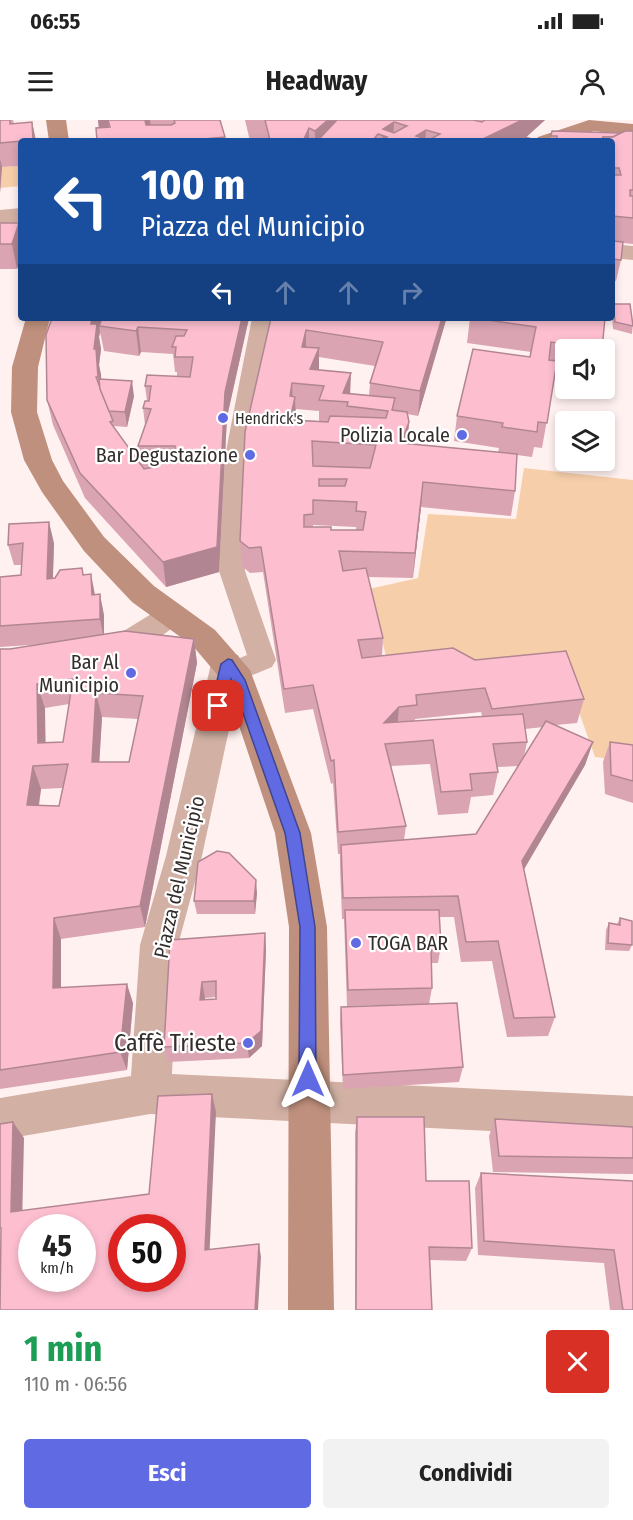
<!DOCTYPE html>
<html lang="it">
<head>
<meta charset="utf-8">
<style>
  :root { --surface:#fff; --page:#f2f2f2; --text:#222; --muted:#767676; --accent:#606ae2 }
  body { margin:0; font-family:"Fira Sans Condensed",sans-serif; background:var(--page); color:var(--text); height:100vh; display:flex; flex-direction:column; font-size:22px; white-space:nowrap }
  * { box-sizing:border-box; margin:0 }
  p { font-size:20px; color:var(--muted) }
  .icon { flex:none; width:33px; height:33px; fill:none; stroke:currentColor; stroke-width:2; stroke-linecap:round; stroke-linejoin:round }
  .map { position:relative; height:1190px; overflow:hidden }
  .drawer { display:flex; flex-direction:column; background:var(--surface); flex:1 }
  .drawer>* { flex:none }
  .top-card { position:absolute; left:18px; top:18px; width:597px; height:183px; border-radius:6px; box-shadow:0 3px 9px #0003; background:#1a4fa0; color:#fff; overflow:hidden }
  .controls { position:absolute; left:555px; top:219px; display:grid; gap:12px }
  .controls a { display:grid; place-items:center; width:60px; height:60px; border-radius:6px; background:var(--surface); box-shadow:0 3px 9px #0003; font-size:30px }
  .speed { position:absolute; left:18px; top:1094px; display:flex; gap:12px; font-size:30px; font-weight:700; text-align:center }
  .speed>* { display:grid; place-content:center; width:78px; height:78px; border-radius:50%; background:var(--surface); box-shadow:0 3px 9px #0003; line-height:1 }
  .speed small { font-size:15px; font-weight:400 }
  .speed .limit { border:9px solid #d22; background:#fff; color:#111 }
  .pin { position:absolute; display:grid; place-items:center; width:51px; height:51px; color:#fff; margin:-26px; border-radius:12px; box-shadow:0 3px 9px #0006 }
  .me { position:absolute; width:66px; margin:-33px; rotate:0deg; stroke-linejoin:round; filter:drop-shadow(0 0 4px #0008) }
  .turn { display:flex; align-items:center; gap:21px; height:126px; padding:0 24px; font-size:27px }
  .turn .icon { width:78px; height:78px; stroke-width:2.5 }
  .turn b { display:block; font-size:42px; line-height:51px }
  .lanes { display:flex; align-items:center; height:57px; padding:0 24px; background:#0003; justify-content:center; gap:30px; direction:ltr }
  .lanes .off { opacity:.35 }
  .round { display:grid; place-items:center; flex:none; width:63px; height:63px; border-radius:6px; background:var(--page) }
  .headline { display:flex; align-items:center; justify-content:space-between; height:102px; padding:0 24px }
  h1 { font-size:36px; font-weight:700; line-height:45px; color:#1e9e55 }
  .primary-button { display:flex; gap:12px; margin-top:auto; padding:12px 24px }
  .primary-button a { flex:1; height:69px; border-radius:6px; background:var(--accent); color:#fff; font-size:24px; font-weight:700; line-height:69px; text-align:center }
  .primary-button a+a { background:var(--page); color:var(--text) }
  .status { display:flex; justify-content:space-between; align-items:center; height:42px; padding:0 30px; background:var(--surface); direction:ltr }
  .status svg { height:16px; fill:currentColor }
  header { display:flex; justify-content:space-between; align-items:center; height:78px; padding:0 24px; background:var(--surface); font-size:27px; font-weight:700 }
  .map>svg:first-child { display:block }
  .green { fill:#f6cfaa }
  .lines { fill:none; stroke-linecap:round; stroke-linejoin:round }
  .pedestrian { fill:#d2b1a4; fill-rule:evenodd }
  .minor { fill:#d2b1a4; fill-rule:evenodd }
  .tertiary { fill:#d2b1a4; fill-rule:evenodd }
  .secondary { fill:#bf907d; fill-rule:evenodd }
  .wall { fill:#daa4b3; fill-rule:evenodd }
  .shaded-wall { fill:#b18692 }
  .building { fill:#fdbfd0; stroke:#b18692; stroke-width:1.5; fill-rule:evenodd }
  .route { fill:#606ae2; stroke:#3e4593; stroke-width:1.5 }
  .poi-dot { fill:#606ae2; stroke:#fff; stroke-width:2 }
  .labels { text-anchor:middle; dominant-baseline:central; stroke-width:4.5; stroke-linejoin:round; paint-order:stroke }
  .far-poi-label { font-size:16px; fill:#332d2c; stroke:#fff; text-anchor:start }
  .poi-label { font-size:20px; fill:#332d2c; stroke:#fff; text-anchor:end }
  .street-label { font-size:20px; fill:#332d2c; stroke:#fff }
  .near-poi-label { font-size:24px; fill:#332d2c; stroke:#fff; text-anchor:end }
</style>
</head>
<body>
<div class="status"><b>06:55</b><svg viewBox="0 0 49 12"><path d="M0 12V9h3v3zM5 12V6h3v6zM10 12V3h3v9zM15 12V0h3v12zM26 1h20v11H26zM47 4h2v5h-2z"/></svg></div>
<header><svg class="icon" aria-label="menu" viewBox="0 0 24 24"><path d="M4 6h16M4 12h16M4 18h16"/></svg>Headway<svg class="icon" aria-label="person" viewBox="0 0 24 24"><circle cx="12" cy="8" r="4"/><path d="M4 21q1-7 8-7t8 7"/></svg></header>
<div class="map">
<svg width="633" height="1190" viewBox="0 0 633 1190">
  <rect width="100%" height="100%" fill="#fff1f0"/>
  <g class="green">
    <path d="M21,46V66L0,68L2,47Z"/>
    <path d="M524,348L633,360V642L595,637L564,550L390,552L369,469L418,458L428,394L516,399Z"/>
  </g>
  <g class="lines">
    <g class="pedestrian">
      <path d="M252,198H272L249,336L245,451L276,540L272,547L243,559L233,563L223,559L219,552L223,545L247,535L219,451L225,336Z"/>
      <path d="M170,485L179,488L183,495C171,517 120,542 96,534L92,527L96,520L122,512L161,488Z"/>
    </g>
    <g class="minor">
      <path d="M612,124L633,126V140L612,138Z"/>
      <path d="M227,532L238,535L243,544L202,736L178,825L172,954L633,976V1018L150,994L0,1020V978L131,956L140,825L166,736L211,544L216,535Z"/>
    </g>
    <path class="tertiary" d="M21,88V102L0,104V90Z"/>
    <g class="secondary">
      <path d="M46,0H66L69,21H49Z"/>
      <path d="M589,0L633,4V16L594,11L565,21H535L538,17Z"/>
      <path d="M26,198H50L38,247L37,292L52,340L63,361L104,417L154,466L215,510L250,550L311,713L327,807L334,1190H288L289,807L275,713L225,564L193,526L132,482L84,431L42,372L24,340L11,292L12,247Z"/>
    </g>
  </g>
  <g class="wall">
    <path d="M0,0H13L14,4L32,2L36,21H21V46L2,47L0,73Z"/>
    <path d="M98,0H220L225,21H97L99,8Z"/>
    <path d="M245,0H545L526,17L538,21H265V19L250,21Z"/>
    <path d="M552,11L621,13L633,11V124L623,123L621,140L616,161L612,160V21H541L550,20Z"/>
    <path d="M0,103H19L21,114V137L17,149H0Z"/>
    <path d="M613,184L633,202L632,214L613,209L612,198Z"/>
    <path d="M52,198H249L227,297L219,452L166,467L85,378L53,305L47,280ZM100,212L104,231L139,236L141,232L173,234L175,252H177V257L145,266L147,281L143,288L145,305L138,326L140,343L114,307L113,306L127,307L134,276L101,259L99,245L101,229L99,217Z"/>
    <path d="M271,198L446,200L418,296L407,294L409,302L407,324L498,332L499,328L454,321L457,296L530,237L531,232L467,223L470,198H605L602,230H566V250L556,249L542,328L534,327L532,337L517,335L515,371L511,396L421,387L413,458L368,457L383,518L382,536L475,540L584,579L577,603L556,605L593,622L585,645L524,749L555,897L548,916L507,917L492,841L461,842L454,797H439L441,826L438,843H432V868L429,884L347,886L344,799H342L340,747V734H338L333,663L331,664L313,589L285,593L263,452L250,453L242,446L240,421ZM319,237L375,246L370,263L369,276L350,274L319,250ZM296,289L319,291V301L296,300ZM313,405L356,407V410H331L313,407ZM481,592L482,596L415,601V599ZM543,607L524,637L527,622L525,609ZM430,644L438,695L468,693L471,677L493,675L498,652L497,647L518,646L476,714L404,720L406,706L391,646Z"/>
    <path d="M9,404L54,423L53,458L84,455L95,475L104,495V515L194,519L197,543L145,807L61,819V867L133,883L127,950L0,969V529H10L45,524L0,527V457L21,455V445H14L8,425ZM69,584L63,622L45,623V588ZM102,597L138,599L129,642H99ZM63,668L59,686H39L41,669Z"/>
    <path d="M610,622L633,625V683L605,674L603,642Z"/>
    <path d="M257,773L255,794H197L194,781Z"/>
    <path d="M620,798L632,825L629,831L605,830L606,810L609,803L617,804Z"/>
    <path d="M265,813L266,830L262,926L249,938L168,942L164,927L170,820ZM216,877V879L204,880L205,878Z"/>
    <path d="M341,887L463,947L459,962L343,969L340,902Z"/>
    <path d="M357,997L426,1061L472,1128L466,1141L430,1140L432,1190H355V1013Z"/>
    <path d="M495,999L633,1007V1054L493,1052L489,1016Z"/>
    <path d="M481,1053L633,1061V1190H610L604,1143L478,1135L475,1068Z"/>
  </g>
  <g class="shaded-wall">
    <path d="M98,0H108L110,17L100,18Z"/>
    <path d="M144,0H150L152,15L146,17Z"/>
    <path d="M328,0H356L331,21H315V11Z"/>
    <path d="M522,0H545L522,21H479Z"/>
    <path d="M32,2L36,21H34Z"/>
    <path d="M394,2L393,21H382L383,9Z"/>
    <path d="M309,8V21H303Z"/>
    <path d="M426,10L425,21L416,16Z"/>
    <path d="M0,39L2,47L0,73Z"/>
    <path d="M19,103L21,114V137L17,149L12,124Z"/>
    <path d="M92,198H105L99,206L100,212L99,217L101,229L99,245L101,254L102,277L94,229L91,204Z"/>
    <path d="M242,198H249L227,297L219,452L166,467L163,442L225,272Z"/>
    <path d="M442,198H446V200L418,296L420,271Z"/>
    <path d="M138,207L141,232L139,236L136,211Z"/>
    <path d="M306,210V235L302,227Z"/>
    <path d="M319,228V253L310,249Z"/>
    <path d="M351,253L350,278L343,273Z"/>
    <path d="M132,261L134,276L127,307L125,292Z"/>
    <path d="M292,263L293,287L295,277L296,302L291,325L290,276Z"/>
    <path d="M409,302L407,327L401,323Z"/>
    <path d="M423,362L421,387L413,458L415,433Z"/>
    <path d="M49,402L54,423L52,479L47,459Z"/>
    <path d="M91,454L95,475H92Z"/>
    <path d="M100,474L104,495V519L100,499Z"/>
    <path d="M194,519L197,543L145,807L140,786Z"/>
    <path d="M37,564L45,588L46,646L38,623Z"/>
    <path d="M96,573L102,597L98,665L92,642Z"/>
    <path d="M399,587L397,611L384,603Z"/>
    <path d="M593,622L585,645L516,763L522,741Z"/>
    <path d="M33,646L41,669L35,708L27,685Z"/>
    <path d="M256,760L257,773L255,794L254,781Z"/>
    <path d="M54,798L61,819V887L53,868Z"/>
    <path d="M265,813L266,830L262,926L249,938L247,923Z"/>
    <path d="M202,862L205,878L203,896L200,880Z"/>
    <path d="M127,864L133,883L127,950L120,932Z"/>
    <path d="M212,974L216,992L209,1143L205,1130Z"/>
    <path d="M13,1002L24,1018L22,1106L11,1092Z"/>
    <path d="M259,1124L261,1137L258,1190H255Z"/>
  </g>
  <g class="building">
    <path d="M0,0H10V4L32,2L33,20L0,23Z"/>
    <path d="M108,0H145L146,5H171L175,3L174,0H220L225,17L183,21H97L96,8L110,7Z"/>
    <path d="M265,0H328L315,11L309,8L303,21L270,20Z"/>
    <path d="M337,0H473L482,2L485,0H522L479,21H380L387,17L378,14L374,19L379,21H319L321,17ZM394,2L407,6L394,13L383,9ZM426,10L440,14L429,20L416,16Z"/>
    <path d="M552,11L621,13L613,17H603L602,21H557V16H551Z"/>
    <path d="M625,11H633V70H630V76H633V98L612,96V55H621L619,48H612V21H602L603,17H613Z"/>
    <path d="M525,17L538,21H515L518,18Z"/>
    <path d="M0,103H19L12,124H0Z"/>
    <path d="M612,121L623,122L621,140L612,139Z"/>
    <path d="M613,184H630L633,206L615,202Z"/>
    <path d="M52,198H92L91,204H97L94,229H96L98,257H96L113,301L110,302L144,349L154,347L148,341L153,335L165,333L170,338H175V326H138L151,289L143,288L145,281H149L151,266H145L147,255L190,257L193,237H175L176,227H172L176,216H184L187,210L138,207L136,211L99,206L102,198H242L225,272L217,427L163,442L80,353L47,280L46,215Z"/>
    <path d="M271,198H442L420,271L370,263L383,222L306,210L302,227L319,228L310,249L351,253L343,273L395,278L392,290L407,292L409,302L401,323L517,334L515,371L423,362L415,433L339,431L343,451L366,448L383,518L358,520L362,538L453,528L475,540L566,531L584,579L492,589L485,568L416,575L417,585L399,587L384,603L523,594L527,622L493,624L498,652L470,654L472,670L441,672L433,620L385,624L406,706L338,712L334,640L331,641L313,565L284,569L261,427L249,428L240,421L245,312ZM292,263L324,266L319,280L348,282L347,286L388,291L386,298L330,296L328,302L290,300L295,277L290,276ZM312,321L376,325L370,348L313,346ZM319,359H347L345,366H319ZM313,380L357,382L356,391L366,392L363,410H331V407H304V395L313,394Z"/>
    <path d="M474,198H605L602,229L551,222L549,240L557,241L547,303L538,302L537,312L502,307L503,303L457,296L473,229L530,237L536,207Z"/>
    <path d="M99,259L132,261L125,292L109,291L100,269Z"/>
    <path d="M49,402L47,459L55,458L60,450L82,448L83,455L91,454L92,475L100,474V499L0,506V457L21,455L23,423L8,425L9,404Z"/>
    <path d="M125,511L194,519L140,786L54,798L53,868L127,864L120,932L0,950V529H10ZM73,559L63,622L38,623L37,564ZM96,573L143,576L129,642H92ZM68,644L59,686L27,685L33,646Z"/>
    <path d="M546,601L593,622L522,741L555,897L514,898L498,821L466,822L458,776L343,778L341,725L476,714Z"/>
    <path d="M610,622L633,625V661L611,655Z"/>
    <path d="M217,731L229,733L256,760L254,781H194L198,742Z"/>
    <path d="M345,790H439L441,826L431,827L432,868L348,870Z"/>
    <path d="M620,798L632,801V825L608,823L609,803L620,805Z"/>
    <path d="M265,813L261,911L247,923L164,927L170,820ZM216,861V879L200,880L202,862Z"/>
    <path d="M457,883L463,947L343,955L341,887Z"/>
    <path d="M212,974L205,1130L259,1124L255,1190H0L1,1108H0V1004L13,1002L11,1092L149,1074L158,976ZM32,1107H82V1158H32ZM122,1107H172V1158H122Z"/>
    <path d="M357,997H424L426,1061H469L472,1128L429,1127L432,1190H356Z"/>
    <path d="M495,999L633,1007V1038L499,1036Z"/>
    <path d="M481,1053L633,1061V1190H623L614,1130L484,1121Z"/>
  </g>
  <path class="route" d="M228,539L232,540L245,560L300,713L315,807L316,959L314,965L308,967L302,965L299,959L300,807L285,713L231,559L223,590L218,592L211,586L221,544Z"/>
  <g class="poi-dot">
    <circle cx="223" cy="298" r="6"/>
    <circle cx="462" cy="315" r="6"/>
    <circle cx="250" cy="335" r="6"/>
    <circle cx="131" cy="553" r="6"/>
    <circle cx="356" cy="823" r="6"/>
    <circle cx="248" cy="923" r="6"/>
  </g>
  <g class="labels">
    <g class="far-poi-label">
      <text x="235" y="298">Hendrick's</text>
    </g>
    <g class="poi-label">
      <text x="450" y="315">Polizia Locale</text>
      <text x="238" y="335">Bar Degustazione</text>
      <text x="119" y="542">Bar Al<tspan x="119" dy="23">Municipio</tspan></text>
      <text x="368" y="823" text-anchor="start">TOGA BAR</text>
    </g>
    <g class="street-label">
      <text transform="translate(179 757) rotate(-77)">Piazza del Municipio</text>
    </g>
    <g class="near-poi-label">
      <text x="236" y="923">Caffè Trieste</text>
    </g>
  </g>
</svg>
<div class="controls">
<a><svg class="icon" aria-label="sound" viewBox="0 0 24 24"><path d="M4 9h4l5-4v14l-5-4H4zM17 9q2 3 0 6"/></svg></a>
<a><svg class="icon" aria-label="layers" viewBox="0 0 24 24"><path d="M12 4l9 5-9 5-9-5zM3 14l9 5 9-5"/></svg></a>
</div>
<div class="speed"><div>45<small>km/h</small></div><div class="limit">50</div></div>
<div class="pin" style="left:218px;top:586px;background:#d93025"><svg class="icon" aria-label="arrive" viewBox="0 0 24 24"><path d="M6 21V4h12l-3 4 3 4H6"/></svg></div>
<svg class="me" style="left:308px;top:959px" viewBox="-20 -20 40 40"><path d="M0-17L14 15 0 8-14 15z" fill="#606ae2" stroke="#fff" stroke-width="4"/></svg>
<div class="top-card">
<div class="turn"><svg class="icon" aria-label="left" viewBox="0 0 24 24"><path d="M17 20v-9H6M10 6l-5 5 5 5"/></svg><div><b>100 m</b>Piazza del Municipio</div></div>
<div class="lanes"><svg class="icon" aria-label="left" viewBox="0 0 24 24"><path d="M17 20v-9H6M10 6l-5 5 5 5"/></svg><svg class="icon off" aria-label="ahead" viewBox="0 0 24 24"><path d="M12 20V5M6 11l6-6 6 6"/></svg><svg class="icon off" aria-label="ahead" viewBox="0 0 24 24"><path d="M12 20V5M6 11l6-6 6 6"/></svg><svg class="icon off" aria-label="right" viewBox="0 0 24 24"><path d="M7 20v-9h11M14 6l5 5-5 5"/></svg></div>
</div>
</div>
<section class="drawer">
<div class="headline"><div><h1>1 min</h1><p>110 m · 06:56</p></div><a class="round" style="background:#d93025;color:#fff"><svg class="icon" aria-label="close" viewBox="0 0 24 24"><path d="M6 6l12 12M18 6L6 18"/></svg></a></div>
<div class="primary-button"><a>Esci</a><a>Condividi</a></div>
</section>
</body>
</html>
